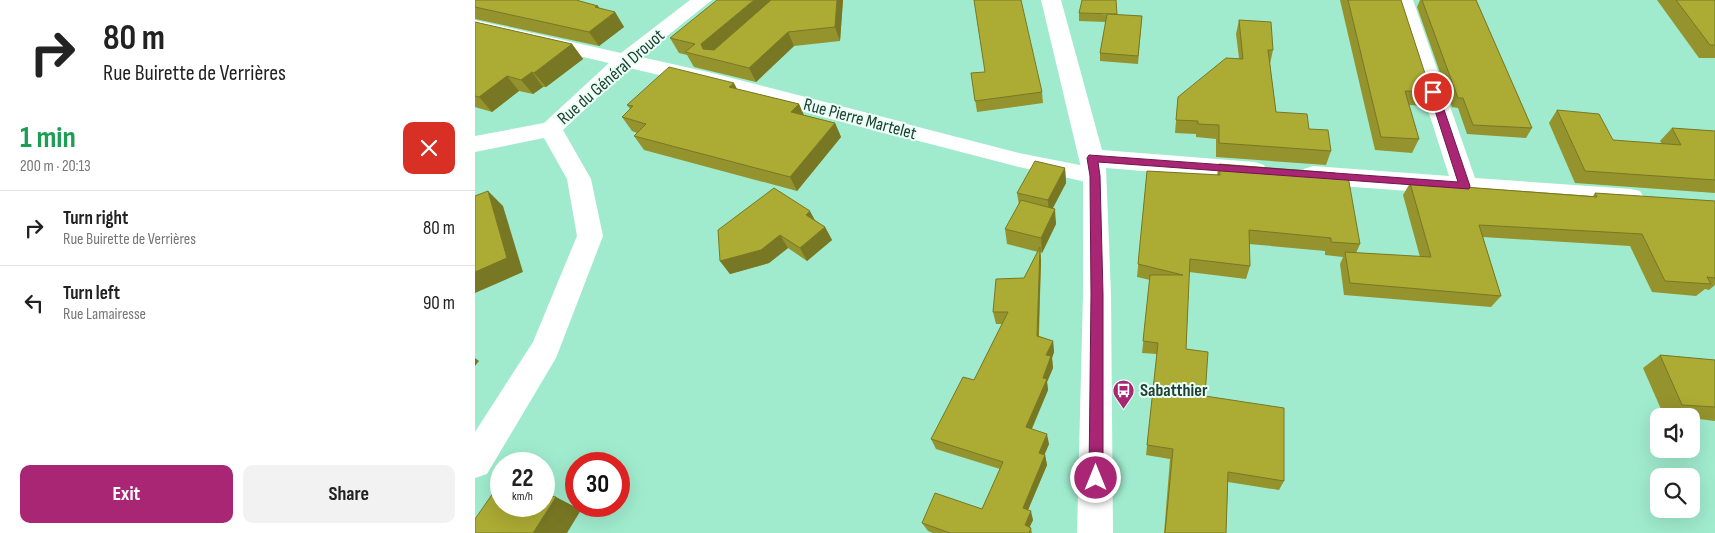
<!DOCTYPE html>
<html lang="en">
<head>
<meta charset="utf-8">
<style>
  :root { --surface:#fff; --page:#f2f2f2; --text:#222; --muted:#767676; --line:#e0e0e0; --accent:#a82674 }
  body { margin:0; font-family:"Sofia Sans Condensed",sans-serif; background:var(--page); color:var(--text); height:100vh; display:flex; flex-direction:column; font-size:19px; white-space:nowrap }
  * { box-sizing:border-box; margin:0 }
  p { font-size:16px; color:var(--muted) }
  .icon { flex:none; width:28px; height:28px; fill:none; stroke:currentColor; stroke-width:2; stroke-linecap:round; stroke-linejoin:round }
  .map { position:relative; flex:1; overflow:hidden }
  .panel { display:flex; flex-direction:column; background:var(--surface); width:475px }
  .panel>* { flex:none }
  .top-card { background:#fff; color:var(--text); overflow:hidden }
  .fabs { position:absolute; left:1175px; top:408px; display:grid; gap:10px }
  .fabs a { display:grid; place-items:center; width:50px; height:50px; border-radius:10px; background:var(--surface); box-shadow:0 5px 20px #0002; font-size:25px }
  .speed { position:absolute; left:15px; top:452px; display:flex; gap:10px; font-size:25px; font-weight:700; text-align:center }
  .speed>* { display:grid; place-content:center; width:65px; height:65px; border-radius:50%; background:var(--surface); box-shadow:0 5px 20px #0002; line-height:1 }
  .speed small { font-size:12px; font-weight:400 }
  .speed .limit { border:8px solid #d22; background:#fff; color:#111 }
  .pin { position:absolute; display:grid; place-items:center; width:42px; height:42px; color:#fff; margin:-21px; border:2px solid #fff; border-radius:50%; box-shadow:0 1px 5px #0007 }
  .me { position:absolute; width:55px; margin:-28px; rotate:0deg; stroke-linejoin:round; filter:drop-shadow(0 0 4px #0008) }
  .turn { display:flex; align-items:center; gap:18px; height:105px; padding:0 20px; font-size:22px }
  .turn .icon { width:65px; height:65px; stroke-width:2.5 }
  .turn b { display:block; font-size:35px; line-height:42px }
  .round { display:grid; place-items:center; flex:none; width:52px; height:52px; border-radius:10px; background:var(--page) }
  .headline { display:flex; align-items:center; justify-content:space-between; height:85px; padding:0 20px }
  h1 { font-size:30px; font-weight:700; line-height:38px; color:#1e9e55 }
  .action { display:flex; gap:10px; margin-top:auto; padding:10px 20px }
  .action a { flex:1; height:58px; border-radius:10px; background:var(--accent); color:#fff; font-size:20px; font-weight:700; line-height:58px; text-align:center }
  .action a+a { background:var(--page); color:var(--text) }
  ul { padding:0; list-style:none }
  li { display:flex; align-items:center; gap:15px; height:75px; padding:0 20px; border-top:1px solid var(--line) }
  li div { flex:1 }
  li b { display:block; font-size:19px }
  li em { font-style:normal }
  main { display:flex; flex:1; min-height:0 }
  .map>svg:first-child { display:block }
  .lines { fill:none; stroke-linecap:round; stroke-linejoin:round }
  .pedestrian { fill:#fff; fill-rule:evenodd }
  .minor { fill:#fff; fill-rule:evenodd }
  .wall { fill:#94932d }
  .shaded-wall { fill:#787824 }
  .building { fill:#acab34; stroke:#787824 }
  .route { fill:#a82674; stroke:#6d194b }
  .labels { text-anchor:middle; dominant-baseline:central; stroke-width:4; stroke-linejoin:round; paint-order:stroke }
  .street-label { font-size:18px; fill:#203f34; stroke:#eafff6 }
  .poi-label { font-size:18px; font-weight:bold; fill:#203f34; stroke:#eafff6; text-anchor:start }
</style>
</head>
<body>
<main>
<section class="panel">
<div class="top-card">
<div class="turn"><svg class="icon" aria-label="right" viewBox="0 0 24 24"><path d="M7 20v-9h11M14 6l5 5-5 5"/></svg><div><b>80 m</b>Rue Buirette de Verrières</div></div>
</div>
<div class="headline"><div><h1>1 min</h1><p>200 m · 20:13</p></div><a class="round" style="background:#d93025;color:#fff"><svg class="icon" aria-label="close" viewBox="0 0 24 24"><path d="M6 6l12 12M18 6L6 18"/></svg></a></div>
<ul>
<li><svg class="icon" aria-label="right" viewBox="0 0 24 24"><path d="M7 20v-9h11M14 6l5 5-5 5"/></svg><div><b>Turn right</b><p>Rue Buirette de Verrières</p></div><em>80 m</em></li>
<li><svg class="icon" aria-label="left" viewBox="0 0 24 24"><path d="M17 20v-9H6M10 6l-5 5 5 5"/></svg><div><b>Turn left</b><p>Rue Lamairesse</p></div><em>90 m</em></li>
</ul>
<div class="action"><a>Exit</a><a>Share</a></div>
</section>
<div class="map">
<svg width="1240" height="533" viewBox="0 0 1240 533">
  <rect width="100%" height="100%" fill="#a0ebce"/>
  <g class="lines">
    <path class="pedestrian" d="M420,121L544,153L620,168L628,171L631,176L628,181L620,184L544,167L413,133L410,128L413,123Z"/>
    <g class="minor">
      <path d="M215,0H237L166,57L233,72L420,120L428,122L432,128L428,134L420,136L232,86L154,68L88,130L116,179L128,236L81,358L12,474L0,478V432L58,342L102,236L92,179L69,138L0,152V136L69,123L134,63L0,32V20L146,53Z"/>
      <path d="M566,0H586L627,150L780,162L789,165L792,171L789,177L780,180L631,168L636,294L638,533H602L608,294V176Z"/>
      <path d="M918,0H938L1000,178L1156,189L1165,191L1169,198L1165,205L1156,207L838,184L829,181L826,175L829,169L838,166L974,176Z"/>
    </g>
  </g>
  <g class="wall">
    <path d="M0,0L125,9L140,12L149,27L124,46L0,19Z"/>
    <path d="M368,0L365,41L319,46L281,82L219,67L212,55L204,53L195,38Z"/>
    <path d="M865,0H926L956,92L950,106L934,105L944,139L937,153L900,150Z"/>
    <path d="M945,0H1001L1057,128L1051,138L992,134L983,108L977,107L942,7Z"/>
    <path d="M1182,0H1240V58H1224Z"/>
    <path d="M604,13L667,16L663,64L625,61V53L631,22L604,21Z"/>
    <path d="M764,20L798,50L795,64L801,112L834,129L856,151L851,165L741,157V139L721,137V134L700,133L703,97L764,58L761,34Z"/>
    <path d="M0,22L97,44L108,59L71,87H68L58,94L44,91L17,112L0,107Z"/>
    <path d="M496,73L567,92L568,103L502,112Z"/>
    <path d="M262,89L324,104L329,115L360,123L366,137L322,191L169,150L159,136L162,133L157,131L147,117L155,109L152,105Z"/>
    <path d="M1082,110L1138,140L1187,144L1185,141L1197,128L1240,131V193L1100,183L1074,123Z"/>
    <path d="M744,164L860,175L885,244L881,253L945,257L928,195L935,183L1118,196L1120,193L1240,201V285L1234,290L1230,289L1221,296L1177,292L1155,246L1008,237L1026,296L1016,307L869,295L865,264L868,257L850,255V251L774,244L775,266L771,279L714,272L711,349L730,396L809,481L804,490L753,482L751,533H689L695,459L671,455L682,354L667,353L675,280L662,277L672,171L742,175Z"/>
    <path d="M590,168L591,183L578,208L581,224L567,253L565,252L566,260L564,336L578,341L579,352L577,358L578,368L572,382L573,390L557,429L574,444L569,455H570L572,465L553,510L558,520L554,527L556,528L557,533H458L453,531L447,523L507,509L525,469L461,449L456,439L499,380L527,324H521L518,312L549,278L563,252L532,244L530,229L544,205L542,193Z"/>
    <path d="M340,220L350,227L357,240L332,261L313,248L294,263L255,274L245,261Z"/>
    <path d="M1185,355L1240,360V421L1216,418V416H1189L1168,368Z"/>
  </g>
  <g class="shaded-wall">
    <path d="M279,0H302L234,58L228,49L226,44Z"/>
    <path d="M362,0H368L365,41L360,27Z"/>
    <path d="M123,6L132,19L140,12L149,27L124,46L114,32L120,7Z"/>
    <path d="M313,32L319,46L281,82L274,68Z"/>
    <path d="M97,44L108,59L71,87L59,73Z"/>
    <path d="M57,72L68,87L58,94L46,80Z"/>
    <path d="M32,76L44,91L17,112L4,97Z"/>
    <path d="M259,83L266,97L254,87Z"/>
    <path d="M324,104L330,118L316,112Z"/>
    <path d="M360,123L366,137L322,191L315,177Z"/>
    <path d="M590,168L591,183L574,215L573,200Z"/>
    <path d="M13,191L28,206L48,272L0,293V272Z"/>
    <path d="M580,209L581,224L567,253L566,238Z"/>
    <path d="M335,211L342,224L331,215Z"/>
    <path d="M350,227L357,240L332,261L325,248Z"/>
    <path d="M305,235L313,248L294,263L255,274L245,261Z"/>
    <path d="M565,247L566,260L563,348L562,336Z"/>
    <path d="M578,341L579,352L577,358L578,368L572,382L573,390L553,437L551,427L568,378L571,355Z"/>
    <path d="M0,358L4,361L0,366Z"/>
    <path d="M572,434L574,444L566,463L564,453Z"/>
    <path d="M570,455L572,465L550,517L548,508Z"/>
    <path d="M81,497L106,510L92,533H58Z"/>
    <path d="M556,511L558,520L552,533L550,525Z"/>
  </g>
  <g class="building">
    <path d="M0,0H101L123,6L120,7L140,12L114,32L0,7Z"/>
    <path d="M242,0H279L226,44L228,49L239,50L296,0H362L360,27L313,32L274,68L210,52L220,44L195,38Z"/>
    <path d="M499,0H546L567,92L500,101L496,73L510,72Z"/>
    <path d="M607,0H641L642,14L604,13Z"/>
    <path d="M873,0H926L956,92L930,91L944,139L906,137Z"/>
    <path d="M947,0H1001L1057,128L998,125L988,98H983Z"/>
    <path d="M1201,0H1240V45H1235Z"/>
    <path d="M632,14L667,16L663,56L625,53Z"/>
    <path d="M764,20L796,22L798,50H793L801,112L832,114L834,129L853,130L856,151L744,143V125L723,124V121L701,120L703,97L751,58L768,59Z"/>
    <path d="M0,22L97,44L59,73L57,72L46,80L32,76L4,97L0,96Z"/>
    <path d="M194,67L259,83L254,87L324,104L316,112L360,123L315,177L159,136L171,124L147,117L158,106L152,105Z"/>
    <path d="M1082,110L1124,114L1138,140L1206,145L1197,128L1240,131V180L1110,171Z"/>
    <path d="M560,161L590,168L573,200L542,193Z"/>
    <path d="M744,164L860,173V175L873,176L885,244L856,242V238L774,230L775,266L715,259L711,349L733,352L730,396L809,408V481L753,472L751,533H690L698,449L672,445L683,343L668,341L675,275H708L663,264L672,171L745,175Z"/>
    <path d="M935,183L1122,197L1120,193L1240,201V278L1232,277L1236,284L1190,281L1167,234L1004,225L1026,296L875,283L870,252L956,257Z"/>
    <path d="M299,188L335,211L331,215L350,227L325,248L305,235L286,250L245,261L243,230Z"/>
    <path d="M13,191L32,258L0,272V196Z"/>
    <path d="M546,200L580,209L566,238L530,229Z"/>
    <path d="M565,247L562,336L578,341L571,355L576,356L568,378L572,379L551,427L572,434L564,453L570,455L548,508L556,511L550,525L556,528L554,533H475L447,523L460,493L507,509L528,462L456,439L488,377L499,380L533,312H518L521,279L549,278Z"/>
    <path d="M1185,355L1240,360V407L1207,405Z"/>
    <path d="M23,486L26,487V506H69V495L81,497L58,533H0V519Z"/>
  </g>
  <path class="route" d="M958,89L963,92L995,186L994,189L623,162L625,176L628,294V478L626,483L621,485L616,483L614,478L616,294L615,176L612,158L614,155L983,182L954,92Z"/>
  <defs>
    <symbol id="bus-pin" viewBox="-11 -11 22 30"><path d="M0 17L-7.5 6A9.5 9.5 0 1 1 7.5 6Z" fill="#a82674" stroke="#eafff6"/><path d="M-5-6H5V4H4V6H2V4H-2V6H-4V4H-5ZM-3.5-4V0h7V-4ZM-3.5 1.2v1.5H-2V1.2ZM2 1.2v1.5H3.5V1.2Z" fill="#fff"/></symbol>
  </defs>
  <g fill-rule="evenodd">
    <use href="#bus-pin" x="636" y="378" width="25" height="34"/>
  </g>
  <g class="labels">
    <g class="street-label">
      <text transform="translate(136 77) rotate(-41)">Rue du Général Drouot</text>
      <text transform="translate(385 119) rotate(15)">Rue Pierre Martelet</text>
    </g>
    <g class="poi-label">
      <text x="665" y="390">Sabatthier</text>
    </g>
  </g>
</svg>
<div class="fabs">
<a><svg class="icon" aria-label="sound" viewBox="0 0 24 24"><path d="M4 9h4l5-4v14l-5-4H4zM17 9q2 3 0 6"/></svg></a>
<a><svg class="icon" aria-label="search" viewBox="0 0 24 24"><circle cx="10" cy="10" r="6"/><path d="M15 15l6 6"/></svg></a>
</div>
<div class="speed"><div>22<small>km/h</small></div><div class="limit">30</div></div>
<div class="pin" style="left:958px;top:92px;background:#d93025"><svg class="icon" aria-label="arrive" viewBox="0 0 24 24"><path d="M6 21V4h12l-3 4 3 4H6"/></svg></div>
<svg class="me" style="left:621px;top:478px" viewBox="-20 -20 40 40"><circle r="17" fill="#a82674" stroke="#fff" stroke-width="3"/><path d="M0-11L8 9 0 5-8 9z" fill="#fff"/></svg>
</div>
</main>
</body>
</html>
